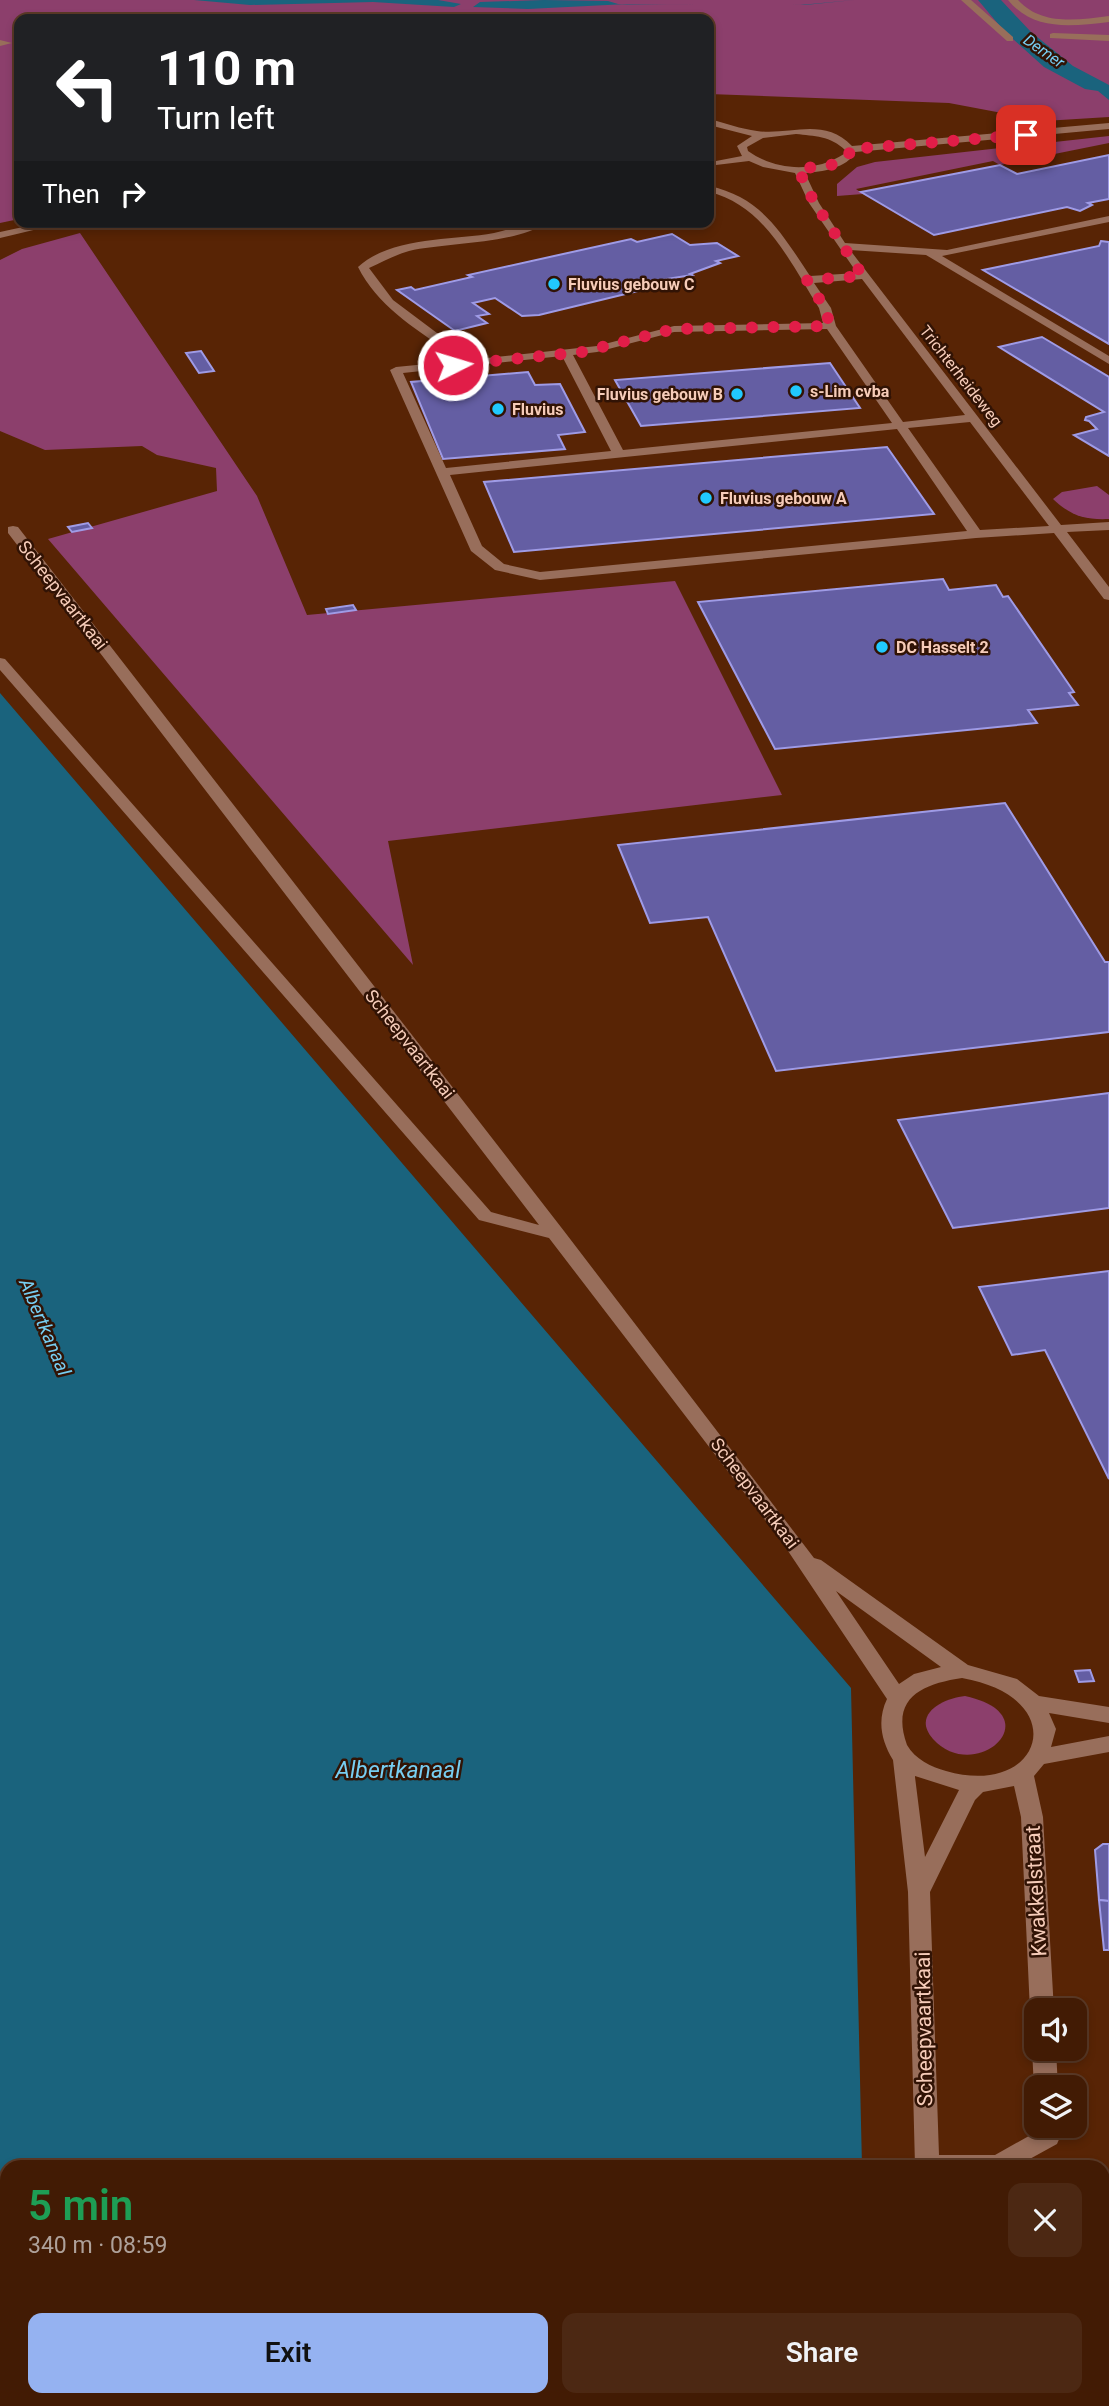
<!DOCTYPE html>
<html lang="en">
<head>
<meta charset="utf-8">
<style>
  :root { --surface:#421b04; --page:#4c2813; --text:#f1f3f6; --muted:#aea19a; --line:#5a3926; --accent:#95b2f1 }
  body { margin:0; font-family:Roboto,sans-serif; background:var(--page); color:var(--text); height:100vh; display:flex; flex-direction:column; font-size:26px; white-space:nowrap }
  * { box-sizing:border-box; margin:0 }
  p { font-size:23px; color:var(--muted) }
  .icon { flex:none; width:38px; height:38px; fill:none; stroke:currentColor; stroke-width:2; stroke-linecap:round; stroke-linejoin:round }
  .map { position:relative; flex:1; overflow:hidden }
  .sheet { position:absolute; left:0px; top:2160px; width:1110px; height:247px; display:flex; flex-direction:column; background:var(--surface); border-radius:21px 21px 0 0; box-shadow:0 4px 10px #0003,0 0 0 2px var(--line) }
  .sheet>* { flex:none }
  .top-card { position:absolute; left:14px; top:14px; width:700px; height:214px; border-radius:14px; box-shadow:0 4px 10px #0003,0 0 0 2px var(--line); background:#202124; color:#fff; overflow:hidden }
  .controls { position:absolute; left:1024px; top:1998px; display:grid; gap:14px }
  .controls a { display:grid; place-items:center; width:63px; height:63px; border-radius:14px; background:var(--surface); box-shadow:0 4px 10px #0003,0 0 0 2px var(--line); font-size:35px }
  .pin { position:absolute; display:grid; place-items:center; width:60px; height:60px; color:#fff; margin:-30px; border-radius:14px; box-shadow:0 4px 10px #0006 }
  .me { position:absolute; width:77px; margin:-38px; rotate:85deg; stroke-linejoin:round; filter:drop-shadow(0 0 5px #0008) }
  .turn { display:flex; align-items:center; gap:24px; height:147px; padding:0 28px; font-size:32px }
  .turn .icon { width:91px; height:91px; stroke-width:2.5 }
  .turn b { display:block; font-size:49px; line-height:60px }
  .then { display:flex; align-items:center; height:66px; padding:0 28px; background:#0003; gap:14px; font-size:26px }
  .round { display:grid; place-items:center; flex:none; width:74px; height:74px; border-radius:14px; background:var(--page) }
  .overview { display:flex; align-items:center; justify-content:space-between; height:119px; padding:0 28px }
  h1 { font-size:42px; font-weight:600; line-height:52px; color:#1e9e55 }
  .action { display:flex; gap:14px; margin-top:auto; padding:14px 28px }
  .action a { flex:1; height:80px; border-radius:14px; background:var(--accent); color:#111; font-size:28px; font-weight:600; line-height:80px; text-align:center }
  .action a+a { background:var(--page); color:var(--text) }
  .map>svg:first-child { display:block }
  .green { fill:#8c3f6c }
  .water { fill:#1a637d }
  .building { fill:#645ea3; stroke:#9f9be6; stroke-width:2 }
  .lines { fill:none; stroke-linecap:round; stroke-linejoin:round }
  .path { stroke:#8b5a3f; stroke-width:2.5; stroke-dasharray:4.5 2; stroke-linecap:butt }
  .minor { fill:#986e5b; fill-rule:evenodd }
  .route { stroke:#e11d48; stroke-width:12; stroke-dasharray:0 21.6 }
  .poi-dot { fill:#21c9fd; stroke:#311305; stroke-width:2.5 }
  .labels { text-anchor:middle; dominant-baseline:central; stroke-width:5; stroke-linejoin:round; paint-order:stroke }
  .far-water-label { font-size:16px; font-style:italic; fill:#77cef2; stroke:#311305 }
  .far-poi-label { font-size:16px; font-weight:bold; fill:#f6ccb9; stroke:#311305; text-anchor:start }
  .far-street-label { font-size:16px; fill:#f6ccb9; stroke:#311305 }
  .street-label { font-size:18px; fill:#f6ccb9; stroke:#311305 }
  .water-label { font-size:19px; font-style:italic; fill:#77cef2; stroke:#311305 }
  .near-street-label { font-size:21px; fill:#f6ccb9; stroke:#311305 }
  .near-water-label { font-size:23px; font-style:italic; fill:#77cef2; stroke:#311305 }
</style>
</head>
<body>
<div class="map">
<svg width="1109" height="2406" viewBox="0 0 1109 2406">
  <rect width="100%" height="100%" fill="#582405"/>
  <g class="green">
    <path d="M0,0H1109V117L1044,121L949,103L709,94V19H19V219L0,223Z"/>
    <path d="M1109,136V143L1000,165L993,161L856,189L863,194L837,196V184L857,167L875,162Z"/>
    <path d="M80,233L257,496L307,615L675,581L782,795L388,841L413,965L48,539L217,491L216,468L157,455L142,446L45,450L0,431V260L22,249Z"/>
    <path d="M1097,486L1109,495V519C1085,520 1071,516 1053,499L1062,492Z"/>
    <path d="M965,1696C1053,1715 976,1786 933,1739C911,1714 944,1698 965,1696Z"/>
  </g>
  <g class="water">
    <path d="M194,0H438L461,4L454,7L373,2L250,5Z"/>
    <path d="M544,0L608,1L618,4L800,5L854,0L805,5L627,4L528,9L473,7L480,2Z"/>
    <path d="M978,0H1001L1031,32L1073,66L1109,85V100L1098,91L1085,89L1044,67L1004,31Z"/>
    <path d="M0,693L851,1688L862,2166H7V2399H943L947,2406H0Z"/>
  </g>
  <g class="building">
    <path d="M1109,155V199L1088,203L1092,205L1080,211L1067,207L934,235L861,192L1000,165L1017,174Z"/>
    <path d="M672,234L690,245L717,243L738,256L716,261L720,263L690,274L692,275L667,279L669,280L663,288L638,291L539,315L522,316L495,298L473,303L489,314L477,316L487,323L455,331L397,290L411,287L415,290L472,277L468,275L631,239L637,242Z"/>
    <path d="M1101,241L1109,242V344L983,270L1099,246Z"/>
    <path d="M1042,337L1109,377V456L1074,435L1097,429L1089,421L1085,420L1086,417L1104,412L999,347Z"/>
    <path d="M201,351L214,371L199,373L186,353Z"/>
    <path d="M830,363L860,408L641,426L615,380Z"/>
    <path d="M528,372L535,385L560,384L585,432L558,435L565,449L443,459L411,382Z"/>
    <path d="M887,447L934,514L514,552L484,482Z"/>
    <path d="M88,523L92,528L72,532L68,527Z"/>
    <path d="M943,579L949,590L996,585L1003,597L1008,596L1074,692L1069,693L1078,705L1028,710L1037,723L775,749L698,602Z"/>
    <path d="M353,605L356,610L328,614L326,609Z"/>
    <path d="M1005,803L1105,962H1109V1032L776,1071L708,917L650,923L618,845Z"/>
    <path d="M1109,1093V1208L953,1228L898,1120Z"/>
    <path d="M1109,1271V1479L1045,1350L1012,1355L979,1287Z"/>
    <path d="M1090,1670L1094,1681L1079,1682L1075,1671Z"/>
    <path d="M1103,1844H1109V1901L1099,1900L1095,1850Z"/>
    <path d="M1099,1900L1109,1901V1950H1104Z"/>
    <path d="M1109,2181V2283L1102,2273V2183Z"/>
  </g>
  <g class="lines">
    <path class="path" d="M84,227L109,222"/>
    <g class="minor">
      <path d="M961,0H971L1013,37V41H1007Z"/>
      <path d="M1008,0H1018C1042,26 1077,20 1109,16V22C1072,26 1034,32 1008,0Z"/>
      <path d="M1053,33L1109,35V41L1050,38V34Z"/>
      <path d="M0,40L12,43L0,46Z"/>
      <path d="M709,119C725,123 741,129 757,131C789,136 823,116 852,146L1109,123V129L855,152C848,168 821,172 805,173L819,203L845,243L947,250L1109,216V222L942,256L1109,356V364L926,255L850,250L1061,525L1109,522V530L1067,532L1109,587V600L1104,599L1054,533L976,538L540,580L495,570L471,551L390,370L396,367L447,362V351C413,327 377,305 358,267C392,236 451,241 494,233C512,229 528,222 547,222C515,245 448,242 409,251C395,255 382,262 369,268L393,300L457,348L459,361L597,346L674,326L823,323L819,308C791,264 765,205 709,192V186C762,197 782,234 810,276L857,273L809,203L795,173L763,167L749,161L716,165V161L742,156L737,146L752,136L709,125ZM796,134C814,136 831,136 845,150L844,154C815,173 776,171 748,151L747,147L763,138ZM862,279L965,415L903,422L836,326L831,308L814,283ZM827,329L892,423L623,450L573,355L597,352L674,332ZM562,356L611,451L446,468L403,373ZM970,422L1049,526L980,530L908,428ZM897,429L967,531L540,572L504,564L482,546L450,475Z"/>
      <path d="M46,222H67L0,238V232Z"/>
      <path d="M13,526L18,527L564,1231L814,1558L821,1560L968,1665L1017,1679L1039,1696L1109,1707V1723L1049,1713L1056,1729L1051,1747L1109,1736V1752L1044,1764L1034,1776L1043,1817L1054,2011H1036V2018L1030,2011L1021,1817L1014,1786L983,1792L975,1800L930,1892L939,2155H995L1036,2132V2124V2126H1059L1060,2137L1057,2144L1017,2166H915L908,1892L893,1760C881,1740 877,1720 887,1699L782,1542L549,1238L479,1220L0,670V658L5,659L491,1212L539,1225L8,533V527ZM836,1591L941,1667L914,1674L899,1684ZM962,1678C1075,1698 1042,1799 946,1771C931,1767 915,1759 907,1745C890,1698 922,1684 962,1678ZM915,1776L959,1790L925,1857L915,1777Z"/>
      <path d="M1036,2042V2049H1056L1058,2088H1036V2092L1034,2088L1032,2049Z"/>
      <path d="M1015,2399H1042L1045,2406H1018Z"/>
    </g>
  </g>
  <g class="lines">
    <path class="route" d="M453,365L582,352L674,329L830,326L825,308L807,280L863,276L814,202L798,169L831,165L849,155L850,149L1026,135"/>
  </g>
  <g class="poi-dot">
    <circle cx="554" cy="284" r="7"/>
    <circle cx="796" cy="391" r="7"/>
    <circle cx="737" cy="394" r="7"/>
    <circle cx="498" cy="409" r="7"/>
    <circle cx="706" cy="498" r="7"/>
    <circle cx="882" cy="647" r="7"/>
  </g>
  <g class="labels">
    <g class="far-water-label">
      <text transform="translate(1044 51) rotate(35)">Demer</text>
    </g>
    <g class="far-poi-label">
      <text x="568" y="284">Fluvius gebouw C</text>
      <text x="810" y="391">s-Lim cvba</text>
      <text x="723" y="394" text-anchor="end">Fluvius gebouw B</text>
      <text x="512" y="409">Fluvius</text>
      <text x="720" y="498">Fluvius gebouw A</text>
      <text x="896" y="647">DC Hasselt 2</text>
    </g>
    <g class="far-street-label">
      <text transform="translate(961 376) rotate(52)">Trichterheideweg</text>
    </g>
    <g class="street-label">
      <text transform="translate(63 595) rotate(52)">Scheepvaartkaai</text>
      <text transform="translate(410 1044) rotate(52)">Scheepvaartkaai</text>
      <text transform="translate(755 1493) rotate(53)">Scheepvaartkaai</text>
    </g>
    <g class="water-label">
      <text transform="translate(45 1327) rotate(67)">Albertkanaal</text>
    </g>
    <g class="near-street-label">
      <text transform="translate(1036 1891) rotate(-93)">Kwakkelstraat</text>
      <text transform="translate(924 2029) rotate(-91)">Scheepvaartkaai</text>
    </g>
    <g class="near-water-label">
      <text x="398" y="1770">Albertkanaal</text>
    </g>
  </g>
</svg>
<div class="controls">
<a><svg class="icon" aria-label="sound" viewBox="0 0 24 24"><path d="M4 9h4l5-4v14l-5-4H4zM17 9q2 3 0 6"/></svg></a>
<a><svg class="icon" aria-label="layers" viewBox="0 0 24 24"><path d="M12 4l9 5-9 5-9-5zM3 14l9 5 9-5"/></svg></a>
</div>
<div class="pin" style="left:1026px;top:135px;background:#d93025"><svg class="icon" aria-label="arrive" viewBox="0 0 24 24"><path d="M6 21V4h12l-3 4 3 4H6"/></svg></div>
<svg class="me" style="left:453px;top:365px" viewBox="-20 -20 40 40"><circle r="17" fill="#e11d48" stroke="#fff" stroke-width="3"/><path d="M0-11L8 9 0 5-8 9z" fill="#fff"/></svg>
<div class="top-card">
<div class="turn"><svg class="icon" aria-label="left" viewBox="0 0 24 24"><path d="M17 20v-9H6M10 6l-5 5 5 5"/></svg><div><b>110 m</b>Turn left</div></div>
<div class="then">Then<svg class="icon" aria-label="right" viewBox="0 0 24 24"><path d="M7 20v-9h11M14 6l5 5-5 5"/></svg></div>
</div>
<section class="sheet">
<div class="overview"><div><h1>5 min</h1><p>340 m · 08:59</p></div><a class="round"><svg class="icon" aria-label="close" viewBox="0 0 24 24"><path d="M6 6l12 12M18 6L6 18"/></svg></a></div>
<div class="action"><a>Exit</a><a>Share</a></div>
</section>
</div>
</body>
</html>
